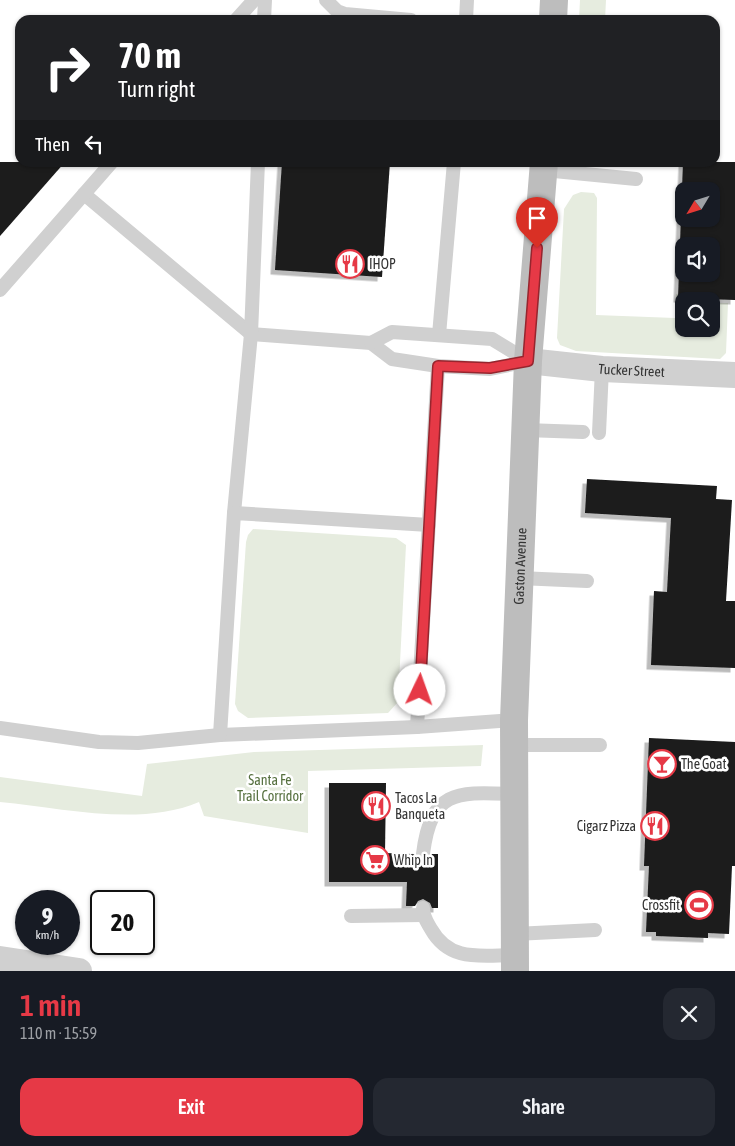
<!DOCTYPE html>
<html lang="en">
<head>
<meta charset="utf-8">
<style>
  :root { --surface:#171b24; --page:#242831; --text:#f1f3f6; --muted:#9ea1a6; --accent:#e63946 }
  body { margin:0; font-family:"Asap Condensed",sans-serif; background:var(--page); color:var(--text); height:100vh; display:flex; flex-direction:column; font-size:19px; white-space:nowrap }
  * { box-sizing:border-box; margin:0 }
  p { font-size:16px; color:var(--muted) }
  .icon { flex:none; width:28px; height:28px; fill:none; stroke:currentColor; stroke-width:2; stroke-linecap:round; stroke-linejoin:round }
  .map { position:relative; height:971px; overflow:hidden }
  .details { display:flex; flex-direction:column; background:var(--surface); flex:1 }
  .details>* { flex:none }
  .guide { position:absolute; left:15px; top:15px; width:705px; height:152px; border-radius:15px; box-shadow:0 1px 4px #0004; background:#202124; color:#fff; overflow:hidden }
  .needle { width:32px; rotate:232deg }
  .controls { position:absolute; left:675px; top:182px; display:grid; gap:10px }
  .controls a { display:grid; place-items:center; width:45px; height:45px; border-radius:10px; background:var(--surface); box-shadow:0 1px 4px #0004; font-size:25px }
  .speed { position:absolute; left:15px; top:890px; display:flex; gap:10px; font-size:25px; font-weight:700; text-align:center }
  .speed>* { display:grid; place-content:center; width:65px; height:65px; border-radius:50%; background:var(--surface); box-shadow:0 1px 4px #0004; line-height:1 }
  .speed small { font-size:12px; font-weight:400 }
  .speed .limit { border:2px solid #111; border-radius:8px; background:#fff; color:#111 }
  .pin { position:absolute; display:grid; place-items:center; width:42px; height:42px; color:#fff; margin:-51px -21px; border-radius:50% 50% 50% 0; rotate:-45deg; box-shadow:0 0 5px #0007 }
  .pin .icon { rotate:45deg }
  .me { position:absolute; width:55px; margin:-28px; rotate:3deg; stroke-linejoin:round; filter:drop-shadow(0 0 4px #0008) }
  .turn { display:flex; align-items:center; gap:18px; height:105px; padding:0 20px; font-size:22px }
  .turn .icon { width:65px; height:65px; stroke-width:2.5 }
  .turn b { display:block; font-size:35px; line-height:42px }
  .then { display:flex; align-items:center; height:48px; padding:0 20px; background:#0003; gap:10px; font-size:19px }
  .round { display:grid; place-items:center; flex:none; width:52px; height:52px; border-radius:15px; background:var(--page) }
  .head { display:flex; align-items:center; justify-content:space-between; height:85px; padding:0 20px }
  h1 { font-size:30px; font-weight:600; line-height:38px; color:var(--accent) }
  .primary-button { display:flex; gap:10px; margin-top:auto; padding:10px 20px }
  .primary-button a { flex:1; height:58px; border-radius:15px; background:var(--accent); color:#fff; font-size:20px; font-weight:600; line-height:58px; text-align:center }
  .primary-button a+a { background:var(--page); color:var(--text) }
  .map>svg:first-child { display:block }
  .green { fill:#e6ecdf }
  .building { fill:#1a1a1a; fill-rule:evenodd; filter:url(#shadow) }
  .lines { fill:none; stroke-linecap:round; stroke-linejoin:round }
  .lane { stroke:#d0d0d0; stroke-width:14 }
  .street { stroke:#d0d0d0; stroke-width:26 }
  .secondary { stroke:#bdbdbd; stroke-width:28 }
  .route-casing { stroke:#96252e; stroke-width:12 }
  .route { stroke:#e63946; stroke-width:9 }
  .labels { text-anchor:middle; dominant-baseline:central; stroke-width:5; stroke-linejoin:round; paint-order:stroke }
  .poi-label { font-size:14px; fill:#333; stroke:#fff; text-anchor:start }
  .street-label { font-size:14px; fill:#333; stroke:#fff }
  .park-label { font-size:14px; fill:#56703f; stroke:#fff }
</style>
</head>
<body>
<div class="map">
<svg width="735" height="971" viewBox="0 0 735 971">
  <defs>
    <filter id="shadow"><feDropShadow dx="-4.5" dy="4.5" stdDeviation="0" flood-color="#0004"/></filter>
  </defs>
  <rect width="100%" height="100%" fill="#fff"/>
  <g class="green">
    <path d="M580,0H606L605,20H579Z"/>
    <path d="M581,192L594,193L597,198L596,315L675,318L676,294H686V301H684V329H711V303H728L726,353L720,359L576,351L560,345L557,338L564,209L573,195Z"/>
    <path d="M253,529L396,538L406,545L398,702L388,713L248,718L238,711L235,704L246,542L248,535Z"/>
    <path d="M483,745L481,766L308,771V833L204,816L199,802C141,827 62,808 0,802V777L142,796L147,764L254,752Z"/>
  </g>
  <g class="building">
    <path d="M0,162H65L0,236Z"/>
    <path d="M282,162H390L382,277L275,270Z"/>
    <path d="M683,162H735V300L678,298ZM684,191H711V219H684ZM684,246H711V274H684Z"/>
    <path d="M587,479L717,486L716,499L732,500L726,601H735V668L651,665L654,591L667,592L671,518L585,513Z"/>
    <path d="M649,738L735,742V866H732L729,934L708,933V938L656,936V932H646L649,866H644Z"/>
    <path d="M329,783H386L385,853L414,854L417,860L422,863L429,860L432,854H438V908H432L430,903L423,899L418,901L415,906H406L407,882H329Z"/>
  </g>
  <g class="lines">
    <g class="lane">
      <path d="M326,0L337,11L345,14L411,20"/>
      <path d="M236,20L254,0"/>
      <path d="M264,20L265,0"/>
      <path d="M466,20L467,0"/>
      <path d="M544,170L636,179"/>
      <path d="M84,194L251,334L371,343L392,359L438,366L490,369L528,361"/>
      <path d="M0,290L112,162"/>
      <path d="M439,335L454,162"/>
      <path d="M371,343L392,332L492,339L528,361"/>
      <path d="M525,430L583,432"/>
      <path d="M599,433L602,369"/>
      <path d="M234,513L251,334L258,162"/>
      <path d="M519,578L587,581"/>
      <path d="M417,727L438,366"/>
      <path d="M0,728L99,742L138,743L220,735L417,727L514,720"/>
      <path d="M220,735L234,513L429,525"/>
      <path d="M513,745H600"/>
      <path d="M423,854C431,788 459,792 514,794"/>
      <path d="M423,908C423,917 427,922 431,929C450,963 482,955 515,955"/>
      <path d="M351,916L423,915"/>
      <path d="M515,934L595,930"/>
    </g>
    <g class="street">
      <path id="s1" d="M528,361L602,369L735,375"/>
      <path d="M0,959L79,971"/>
    </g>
    <g class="secondary">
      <path d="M553,20L554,0"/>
      <path id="s2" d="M515,971L514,720L528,361L544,162"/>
    </g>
  </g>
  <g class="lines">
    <defs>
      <path id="route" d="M420,690L438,366L490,368L528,361L537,248"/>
    </defs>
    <use href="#route" class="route-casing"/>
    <use href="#route" class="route"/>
  </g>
  <defs>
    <symbol id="restaurant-ring" viewBox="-11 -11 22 22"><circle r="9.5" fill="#fff" stroke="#e63946" stroke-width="1.5"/><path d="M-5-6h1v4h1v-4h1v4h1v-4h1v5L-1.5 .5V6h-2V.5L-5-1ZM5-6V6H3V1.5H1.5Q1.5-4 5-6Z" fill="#e63946"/></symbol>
    <symbol id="bar-ring" viewBox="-11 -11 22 22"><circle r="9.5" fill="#fff" stroke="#e63946" stroke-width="1.5"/><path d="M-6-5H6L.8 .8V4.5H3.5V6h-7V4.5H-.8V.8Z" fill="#e63946"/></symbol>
    <symbol id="supermarket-ring" viewBox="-11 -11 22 22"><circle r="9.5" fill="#fff" stroke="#e63946" stroke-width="1.5"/><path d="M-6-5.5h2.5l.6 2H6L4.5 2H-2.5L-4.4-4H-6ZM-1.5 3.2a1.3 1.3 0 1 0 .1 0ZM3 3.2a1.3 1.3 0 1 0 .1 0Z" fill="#e63946"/></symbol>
    <symbol id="stadium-ring" viewBox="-11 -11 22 22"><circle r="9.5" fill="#fff" stroke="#e63946" stroke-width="1.5"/><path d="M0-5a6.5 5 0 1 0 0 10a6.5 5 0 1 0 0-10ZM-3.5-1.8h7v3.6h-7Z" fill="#e63946"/></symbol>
  </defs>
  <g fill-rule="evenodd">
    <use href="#restaurant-ring" x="334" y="248" width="32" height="32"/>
    <use href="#bar-ring" x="646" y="748" width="32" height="32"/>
    <use href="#restaurant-ring" x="360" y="790" width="32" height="32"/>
    <use href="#restaurant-ring" x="639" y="810" width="32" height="32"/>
    <use href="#supermarket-ring" x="359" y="844" width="32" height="32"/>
    <use href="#stadium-ring" x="683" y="889" width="32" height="32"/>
  </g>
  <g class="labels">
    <g class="poi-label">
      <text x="369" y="264">IHOP</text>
      <text x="681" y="764">The Goat</text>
      <text x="395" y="798">Tacos La<tspan x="395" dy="16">Banqueta</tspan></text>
      <text x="636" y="826" text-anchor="end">Cigarz Pizza</text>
      <text x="394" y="860">Whip In</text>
      <text x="680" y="905" text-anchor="end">Crossfit</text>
    </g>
    <g class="street-label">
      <text stroke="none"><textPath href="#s1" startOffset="104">Tucker Street</textPath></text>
      <text stroke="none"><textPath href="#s2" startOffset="405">Gaston Avenue</textPath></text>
    </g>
    <g class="park-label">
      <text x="270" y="780">Santa Fe<tspan x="270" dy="16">Trail Corridor</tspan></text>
    </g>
  </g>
</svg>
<div class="controls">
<a><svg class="needle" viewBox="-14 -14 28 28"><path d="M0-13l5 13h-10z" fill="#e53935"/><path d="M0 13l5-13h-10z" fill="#9ea1a6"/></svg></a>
<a><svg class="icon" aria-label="sound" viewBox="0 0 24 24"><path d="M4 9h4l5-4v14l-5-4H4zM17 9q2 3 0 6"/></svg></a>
<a><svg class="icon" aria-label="search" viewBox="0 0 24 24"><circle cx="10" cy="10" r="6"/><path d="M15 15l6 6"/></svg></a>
</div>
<div class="speed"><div>9<small>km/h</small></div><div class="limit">20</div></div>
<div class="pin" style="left:537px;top:248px;background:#d93025"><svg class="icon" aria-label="arrive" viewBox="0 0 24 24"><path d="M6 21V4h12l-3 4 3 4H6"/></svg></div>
<svg class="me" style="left:420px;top:690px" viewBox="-20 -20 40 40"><circle r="19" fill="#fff"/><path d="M0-13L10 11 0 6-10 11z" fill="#e63946"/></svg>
<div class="guide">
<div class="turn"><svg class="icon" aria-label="right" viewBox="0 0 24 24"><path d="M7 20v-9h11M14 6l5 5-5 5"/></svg><div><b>70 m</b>Turn right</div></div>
<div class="then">Then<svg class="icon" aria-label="left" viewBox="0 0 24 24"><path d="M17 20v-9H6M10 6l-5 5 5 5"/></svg></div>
</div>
</div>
<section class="details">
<div class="head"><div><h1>1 min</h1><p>110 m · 15:59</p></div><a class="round"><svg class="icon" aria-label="close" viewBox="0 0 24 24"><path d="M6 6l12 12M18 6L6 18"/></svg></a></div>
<div class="primary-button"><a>Exit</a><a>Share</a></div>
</section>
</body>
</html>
